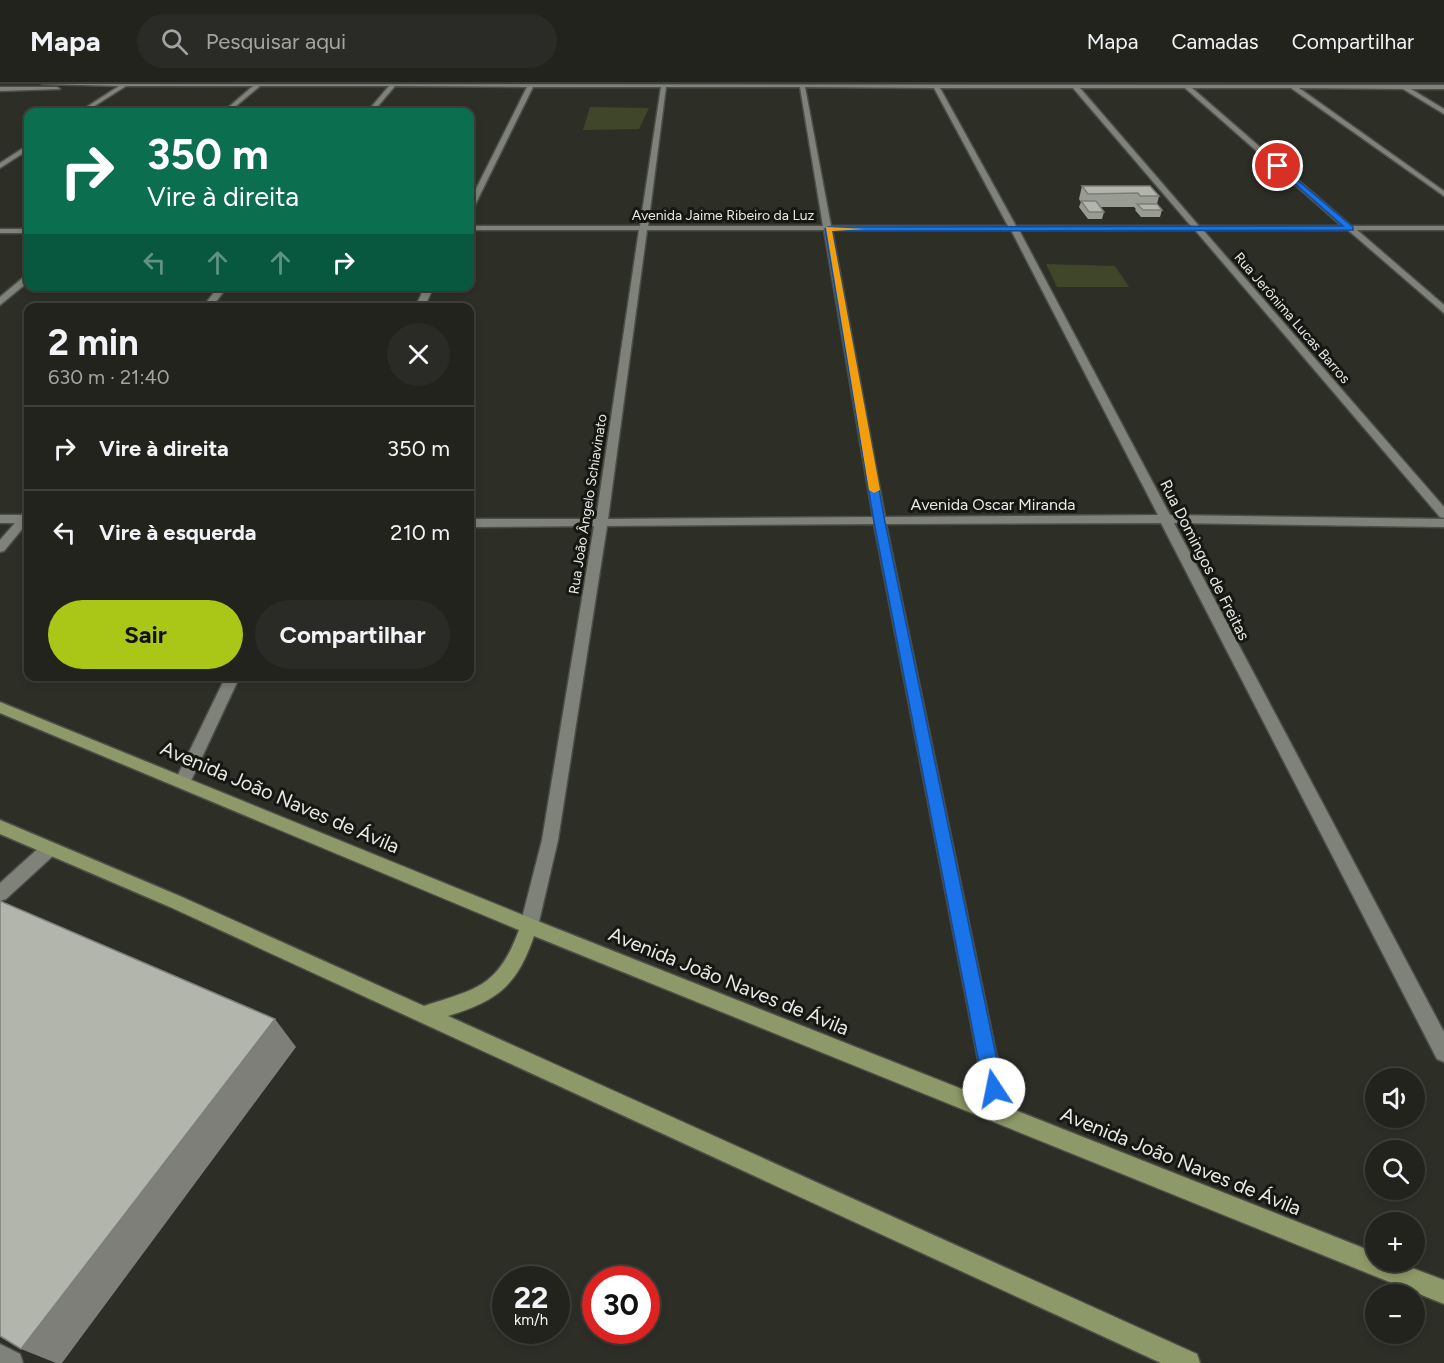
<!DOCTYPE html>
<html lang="pt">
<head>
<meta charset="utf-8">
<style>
  :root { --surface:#22231d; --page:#2a2b26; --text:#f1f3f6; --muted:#a2a4a4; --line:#3f403b; --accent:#aac718 }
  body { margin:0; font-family:Figtree,sans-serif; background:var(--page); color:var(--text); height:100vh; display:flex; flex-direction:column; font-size:22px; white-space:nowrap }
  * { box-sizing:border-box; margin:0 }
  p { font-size:20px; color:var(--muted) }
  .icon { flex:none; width:33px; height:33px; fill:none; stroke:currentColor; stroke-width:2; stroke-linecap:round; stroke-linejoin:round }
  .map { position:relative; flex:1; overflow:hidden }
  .side { position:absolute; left:24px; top:219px; width:450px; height:378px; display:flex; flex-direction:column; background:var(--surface); border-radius:12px; box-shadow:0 3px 9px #0003,0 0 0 2px var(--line) }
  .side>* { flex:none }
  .banner { position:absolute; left:24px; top:24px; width:450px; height:183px; border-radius:12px; box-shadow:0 3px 9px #0003,0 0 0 2px var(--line); background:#0b6e4f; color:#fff; overflow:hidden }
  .tools { position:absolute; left:1365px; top:984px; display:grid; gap:12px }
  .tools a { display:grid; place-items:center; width:60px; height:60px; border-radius:50%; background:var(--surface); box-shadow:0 3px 9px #0003,0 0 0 2px var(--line); font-size:30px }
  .speed { position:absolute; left:492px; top:1182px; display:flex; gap:12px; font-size:30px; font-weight:700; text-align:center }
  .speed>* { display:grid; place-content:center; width:78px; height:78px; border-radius:50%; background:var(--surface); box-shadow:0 3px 9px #0003,0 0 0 2px var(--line); line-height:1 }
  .speed small { font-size:15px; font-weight:400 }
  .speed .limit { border:9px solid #d22; background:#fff; color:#111 }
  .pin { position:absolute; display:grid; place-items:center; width:51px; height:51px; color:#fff; margin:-26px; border:3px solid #fff; border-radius:50%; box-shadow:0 2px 6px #0007 }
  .me { position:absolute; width:66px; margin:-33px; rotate:349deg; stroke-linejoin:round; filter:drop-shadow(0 0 4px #0008) }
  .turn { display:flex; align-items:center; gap:21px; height:126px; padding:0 24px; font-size:27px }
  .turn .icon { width:78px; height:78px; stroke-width:2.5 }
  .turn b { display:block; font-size:42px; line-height:51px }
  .lanes { display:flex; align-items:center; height:57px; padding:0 24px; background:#0003; justify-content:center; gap:30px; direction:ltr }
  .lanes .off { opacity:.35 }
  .round { display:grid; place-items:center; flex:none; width:63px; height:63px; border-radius:32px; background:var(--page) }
  .head { display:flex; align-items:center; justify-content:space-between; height:102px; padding:0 24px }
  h1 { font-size:36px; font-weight:700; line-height:45px }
  .cta { display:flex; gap:12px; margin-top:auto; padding:12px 24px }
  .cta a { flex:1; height:69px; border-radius:36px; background:var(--accent); color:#111; font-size:24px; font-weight:700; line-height:69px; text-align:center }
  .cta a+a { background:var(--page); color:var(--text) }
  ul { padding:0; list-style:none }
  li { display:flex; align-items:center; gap:18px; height:84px; padding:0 24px; border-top:2px solid var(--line) }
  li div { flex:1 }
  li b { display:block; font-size:22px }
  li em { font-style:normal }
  header { display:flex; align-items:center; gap:36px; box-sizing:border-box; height:84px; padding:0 30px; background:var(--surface); border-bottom:2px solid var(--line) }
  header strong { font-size:28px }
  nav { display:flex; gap:33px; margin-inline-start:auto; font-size:21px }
  .search { width:420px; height:54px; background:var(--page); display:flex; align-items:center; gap:15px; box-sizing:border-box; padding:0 21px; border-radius:33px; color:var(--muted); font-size:22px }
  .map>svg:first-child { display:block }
  .green { fill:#3f4629 }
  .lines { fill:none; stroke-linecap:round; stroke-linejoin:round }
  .minor-casing { stroke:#4c4e47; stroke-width:3 }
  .major-casing { stroke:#4c4e47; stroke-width:3 }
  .minor { fill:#7f8278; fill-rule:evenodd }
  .major { fill:#8d9968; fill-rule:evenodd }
  .wall { fill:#999c93 }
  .shaded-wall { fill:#7d7f78 }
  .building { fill:#b2b5ab; stroke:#7d7f78; stroke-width:1.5 }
  .route { fill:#1a73e8; stroke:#114b97; stroke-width:1.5 }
  .slow { fill:#f59e0b }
  .labels { text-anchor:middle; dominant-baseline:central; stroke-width:6; stroke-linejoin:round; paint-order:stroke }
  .far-street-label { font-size:14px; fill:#e7e9e4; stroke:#161713 }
  .street-label { font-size:16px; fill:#e7e9e4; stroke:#161713 }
  .near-street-label { font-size:20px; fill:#e7e9e4; stroke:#161713 }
</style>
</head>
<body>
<header>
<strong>Mapa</strong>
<div class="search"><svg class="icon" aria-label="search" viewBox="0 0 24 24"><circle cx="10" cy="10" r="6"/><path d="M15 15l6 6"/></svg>Pesquisar aqui</div>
<nav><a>Mapa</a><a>Camadas</a><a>Compartilhar</a></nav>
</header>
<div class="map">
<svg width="1444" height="1279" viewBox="0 0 1444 1279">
  <rect width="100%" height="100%" fill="#2d2f27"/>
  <g class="green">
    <path d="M590,23L649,24L639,45L583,46Z"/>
    <path d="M1046,180L1115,182L1129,203H1057Z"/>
  </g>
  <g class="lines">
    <defs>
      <g id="minor">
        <path d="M42,0L1444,1V5H1411L1444,25V30L1403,5L1299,4L1444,107V112L1291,4H1192L1351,142H1444V146H1357L1444,221V229L1348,146H1203L1444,423V434L1440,433L1195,146H1019L1170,431L1444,435V443L1174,439L1444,948V978L1437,975L1161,439L886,440L1008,1027L1005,1034L998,1037L991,1034L988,1027L874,440L607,442L558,756L538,842L535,848L529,850L523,848L520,842L542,756L594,442L470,443V435H596L639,146H470V142H640L661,3H533L474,123L470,125V117L527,3L395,2L373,28H367L389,2H260L229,28H223L253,2H126L85,28H79L119,2ZM666,3H800L823,142H648ZM805,3L934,4L1008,142H831ZM940,4H1073L1191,142H1016ZM1080,4H1185L1342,142H1199ZM647,146H824L873,433L608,435ZM832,146H1011L1158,431L885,433Z"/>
        <path d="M0,3H57L60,5L0,7Z"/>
        <path d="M28,61V66L0,84V79Z"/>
        <rect x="0" y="145" width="28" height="4"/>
        <path d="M25,192H28V198L0,221V213Z"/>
        <path d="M219,202H228L211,224H202Z"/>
        <path d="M425,202H434L424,224H415Z"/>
        <path d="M24,428H28V438L4,467L0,468V456L15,439H0V431H21Z"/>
        <path d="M226,592H240L189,701H177L175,697Z"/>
        <path d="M48,759L54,761L56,766L54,771L6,815L0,817V799L42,761Z"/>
        <path d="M0,1260L20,1270L23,1279H0Z"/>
      </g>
      <path id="major" d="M0,618L535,836L1376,1169V1178H1396L1444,1196V1220L534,852C517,902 497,917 448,932L1197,1270L1200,1279H1161L170,823L0,750V736L182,813L424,922C477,905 498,903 519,846L0,629Z"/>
    </defs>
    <use href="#minor" class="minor-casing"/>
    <use href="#major" class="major-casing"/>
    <use href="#minor" class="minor"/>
    <use href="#major" class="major"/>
  </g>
  <path class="wall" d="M1082,102L1159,112L1157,120L1162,126L1160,133H1141L1135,126L1136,125L1134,123H1100L1104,128L1102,135H1088L1079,123L1081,118L1079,115Z"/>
  <path class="shaded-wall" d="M275,935L296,963L62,1279H56L21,1265Z"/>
  <g class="building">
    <path d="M1082,102H1150L1159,112H1140L1138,109L1088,110Z"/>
    <path d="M1081,117H1096L1104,128H1089Z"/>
    <path d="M1137,120H1157L1162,126H1143Z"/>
    <path d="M0,817L275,935L21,1265L0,1252Z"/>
  </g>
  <path class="route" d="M1278,80L1353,143V146L832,147L885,438L1003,1005L1000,1011L994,1014L987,1011L984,1005L874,438L825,145L828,143L1343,142L1276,83Z"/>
  <path class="slow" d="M826,143L865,145L832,147L880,406L874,409L869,406Z"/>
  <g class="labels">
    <g class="far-street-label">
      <text x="723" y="131">Avenida Jaime Ribeiro da Luz</text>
      <text transform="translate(1292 234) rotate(49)">Rua Jerônima Lucas Barros</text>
      <text transform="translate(588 420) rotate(-81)">Rua João Ângelo Schiavinato</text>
    </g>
    <g class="street-label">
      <text x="993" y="420">Avenida Oscar Miranda</text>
      <text transform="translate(1205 476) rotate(63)">Rua Domingos de Freitas</text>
    </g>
    <g class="near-street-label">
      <text transform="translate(280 713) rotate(23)">Avenida João Naves de Ávila</text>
      <text transform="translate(729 897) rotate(22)">Avenida João Naves de Ávila</text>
      <text transform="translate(1181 1077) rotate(22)">Avenida João Naves de Ávila</text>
    </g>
  </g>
</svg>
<div class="tools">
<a><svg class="icon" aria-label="sound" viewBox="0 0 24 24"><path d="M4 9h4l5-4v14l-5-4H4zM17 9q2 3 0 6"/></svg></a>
<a><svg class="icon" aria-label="search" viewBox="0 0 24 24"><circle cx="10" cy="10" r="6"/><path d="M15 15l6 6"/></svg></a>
<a>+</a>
<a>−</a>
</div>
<div class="speed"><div>22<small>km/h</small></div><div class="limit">30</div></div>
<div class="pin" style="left:1278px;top:82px;background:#d93025"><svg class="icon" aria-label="arrive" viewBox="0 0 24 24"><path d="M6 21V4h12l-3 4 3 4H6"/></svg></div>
<svg class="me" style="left:994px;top:1005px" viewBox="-20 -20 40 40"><circle r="19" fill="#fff"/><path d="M0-13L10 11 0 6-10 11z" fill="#1a73e8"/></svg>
<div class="banner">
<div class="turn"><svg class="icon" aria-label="right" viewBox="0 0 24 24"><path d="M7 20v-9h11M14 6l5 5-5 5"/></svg><div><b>350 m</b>Vire à direita</div></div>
<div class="lanes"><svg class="icon off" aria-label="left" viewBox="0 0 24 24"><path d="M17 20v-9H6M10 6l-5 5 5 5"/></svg><svg class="icon off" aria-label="ahead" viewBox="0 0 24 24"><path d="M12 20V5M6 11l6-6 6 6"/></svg><svg class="icon off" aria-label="ahead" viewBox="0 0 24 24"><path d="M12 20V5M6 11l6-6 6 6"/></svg><svg class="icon" aria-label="right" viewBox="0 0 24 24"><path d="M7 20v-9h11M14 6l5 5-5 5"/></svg></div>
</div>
<section class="side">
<div class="head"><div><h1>2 min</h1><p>630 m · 21:40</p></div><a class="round"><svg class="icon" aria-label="close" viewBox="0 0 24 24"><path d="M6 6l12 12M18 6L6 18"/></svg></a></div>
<ul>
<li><svg class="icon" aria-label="right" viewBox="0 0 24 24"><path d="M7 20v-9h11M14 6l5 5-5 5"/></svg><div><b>Vire à direita</b></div><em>350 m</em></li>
<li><svg class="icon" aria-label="left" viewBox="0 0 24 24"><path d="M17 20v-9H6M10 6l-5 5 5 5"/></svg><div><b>Vire à esquerda</b></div><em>210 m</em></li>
</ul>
<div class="cta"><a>Sair</a><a>Compartilhar</a></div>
</section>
</div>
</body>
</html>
